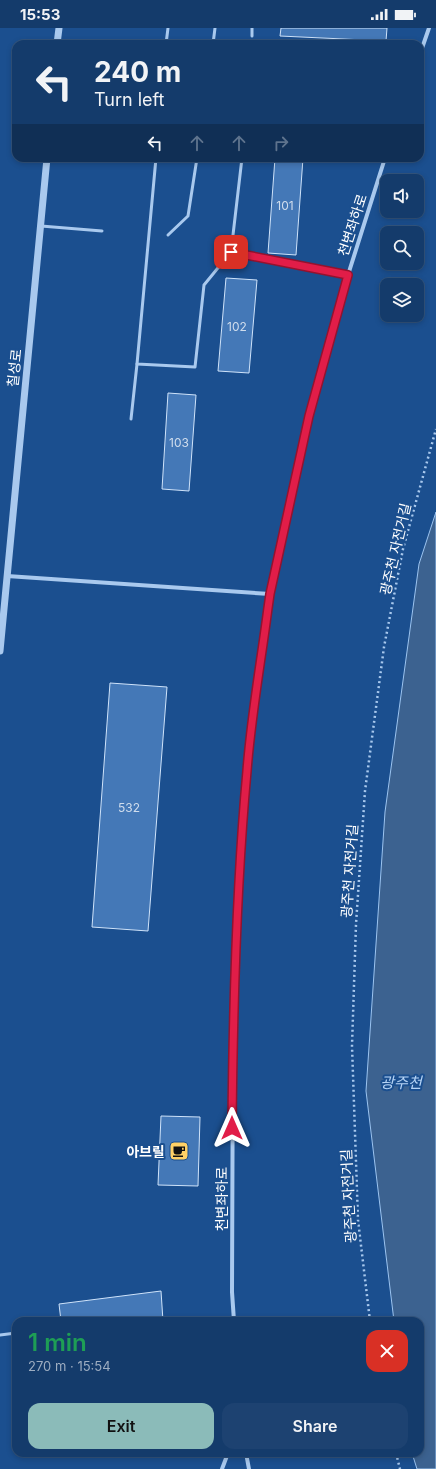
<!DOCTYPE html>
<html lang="en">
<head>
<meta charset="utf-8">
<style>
  :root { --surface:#143b6b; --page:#1d4271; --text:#f1f3f6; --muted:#9dadc1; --line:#33557e; --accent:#8bbbb9 }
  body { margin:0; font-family:Inter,"Noto Sans KR",sans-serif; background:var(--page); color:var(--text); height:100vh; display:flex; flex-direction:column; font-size:15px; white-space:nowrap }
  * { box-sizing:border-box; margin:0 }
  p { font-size:13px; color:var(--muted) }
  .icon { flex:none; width:22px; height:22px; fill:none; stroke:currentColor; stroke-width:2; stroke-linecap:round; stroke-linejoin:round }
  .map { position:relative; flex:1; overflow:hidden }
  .drawer { position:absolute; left:12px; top:1289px; width:412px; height:140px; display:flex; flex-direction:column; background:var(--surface); border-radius:12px; box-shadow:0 2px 6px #0003,0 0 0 1px var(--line) }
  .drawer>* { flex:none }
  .banner { position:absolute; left:12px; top:12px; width:412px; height:122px; border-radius:12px; box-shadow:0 2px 6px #0003,0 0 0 1px var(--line); background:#143b6b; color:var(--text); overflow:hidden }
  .fabs { position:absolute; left:380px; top:146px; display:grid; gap:8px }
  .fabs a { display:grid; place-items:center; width:44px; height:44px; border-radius:8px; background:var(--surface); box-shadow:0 2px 6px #0003,0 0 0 1px var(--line); font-size:20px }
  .pin { position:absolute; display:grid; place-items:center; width:34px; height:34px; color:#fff; margin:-17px; border-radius:8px; box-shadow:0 2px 6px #0006 }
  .me { position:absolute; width:44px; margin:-22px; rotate:0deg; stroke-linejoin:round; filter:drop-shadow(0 0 3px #0008) }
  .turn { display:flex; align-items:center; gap:14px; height:84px; padding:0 16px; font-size:18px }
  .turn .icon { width:52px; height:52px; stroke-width:2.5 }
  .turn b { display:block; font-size:28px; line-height:34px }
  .lanes { display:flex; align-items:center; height:38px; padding:0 16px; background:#0003; justify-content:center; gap:20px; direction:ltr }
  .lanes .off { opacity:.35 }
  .round { display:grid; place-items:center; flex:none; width:42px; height:42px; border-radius:12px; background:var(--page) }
  .head { display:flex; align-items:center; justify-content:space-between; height:68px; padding:0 16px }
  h1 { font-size:24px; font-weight:600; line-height:30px; color:#1e9e55 }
  .button { display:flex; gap:8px; margin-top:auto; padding:8px 16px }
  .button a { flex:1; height:46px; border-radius:12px; background:var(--accent); color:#111; font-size:16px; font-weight:600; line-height:46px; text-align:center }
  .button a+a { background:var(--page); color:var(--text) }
  .status { display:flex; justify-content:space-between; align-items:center; height:28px; padding:0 20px; background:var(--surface); direction:ltr }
  .status svg { height:11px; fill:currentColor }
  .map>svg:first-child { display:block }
  .water { fill:#3c6290; stroke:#9cc4f0 }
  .building { fill:#4478b7; stroke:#cfe3fa }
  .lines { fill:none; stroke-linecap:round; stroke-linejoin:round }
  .path { stroke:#a9c9ee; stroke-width:2.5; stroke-dasharray:2 3; stroke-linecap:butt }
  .service { stroke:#a9c9ee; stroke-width:3 }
  .minor { stroke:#a9c9ee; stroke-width:4 }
  .tertiary { stroke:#a9c9ee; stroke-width:7 }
  .route-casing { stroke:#92132f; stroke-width:10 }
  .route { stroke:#e11d48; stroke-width:7 }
  .labels { text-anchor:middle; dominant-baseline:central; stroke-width:4; stroke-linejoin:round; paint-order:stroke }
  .number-label { font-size:12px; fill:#d0dded }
  .street-label { font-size:14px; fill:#fff; stroke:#1b4f8f }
  .poi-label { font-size:14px; font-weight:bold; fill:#fff; stroke:#1b4f8f; text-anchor:end }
  .water-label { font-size:15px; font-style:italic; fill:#b5d3f5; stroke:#1b4f8f }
</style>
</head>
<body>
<div class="status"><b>15:53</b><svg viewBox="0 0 49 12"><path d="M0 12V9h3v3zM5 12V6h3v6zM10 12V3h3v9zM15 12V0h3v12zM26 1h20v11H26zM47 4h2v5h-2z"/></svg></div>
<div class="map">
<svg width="436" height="1441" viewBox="0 0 436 1441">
  <rect width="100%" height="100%" fill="#1b4f8f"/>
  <path class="water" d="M436,484V1441H417L412,1425H420V1293H394L366,1063L385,784L419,536Z"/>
  <g class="building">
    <path d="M281,0H387L386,13L280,8Z"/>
    <path d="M275,130H303L296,227L268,225Z"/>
    <path d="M226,250L257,252L249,345L218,343Z"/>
    <path d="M168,365L196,367L189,463L162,461Z"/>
    <path d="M110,655L167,659L148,903L92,899Z"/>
    <path d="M161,1088L200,1089L198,1158L158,1157Z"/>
    <path d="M161,1263L163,1293H61L59,1276Z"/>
  </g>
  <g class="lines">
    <g class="path">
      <path d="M370,1293L358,1192L352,1018L356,896L365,763L384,619L403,521L436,401"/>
      <path d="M396,1425L400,1441"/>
    </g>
    <g class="service">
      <path d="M252,8V0"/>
      <path d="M166,16L168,0"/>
      <path d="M213,16L215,0"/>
      <path d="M156,130L137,336L195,339L204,257L231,224L242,130"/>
      <path d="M41,198L102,203"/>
      <path d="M168,207L188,188L197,130"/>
      <path d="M231,224L348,247"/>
      <path d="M131,391L137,336"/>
      <path d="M0,1307L16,1305"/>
    </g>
    <g class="minor">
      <path d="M420,26L429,0"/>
      <path d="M7,548L270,566"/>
      <path d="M234,1293L232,1264L233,992L238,866L247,742L270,566L309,388L348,247L385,130"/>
      <path d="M246,1425L249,1441"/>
      <path d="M222,1441L228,1425"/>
    </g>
    <g class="tertiary">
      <path d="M57,16L59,0"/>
      <path d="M0,623L47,130"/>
    </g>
  </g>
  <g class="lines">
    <defs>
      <path id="route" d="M231,224L348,247L309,388L270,566L268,580C261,634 251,689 247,743C236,861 233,981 232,1100"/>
    </defs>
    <use href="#route" class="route-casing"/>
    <use href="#route" class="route"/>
  </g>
  <defs>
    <symbol id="cafe-square" viewBox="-11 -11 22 22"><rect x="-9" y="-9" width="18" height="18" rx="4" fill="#ffd166" stroke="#1b4f8f"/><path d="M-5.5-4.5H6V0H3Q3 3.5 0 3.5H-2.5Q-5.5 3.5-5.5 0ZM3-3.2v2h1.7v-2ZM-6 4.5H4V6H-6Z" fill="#111"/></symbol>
  </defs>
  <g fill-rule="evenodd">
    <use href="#cafe-square" x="168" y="1112" width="22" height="22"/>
  </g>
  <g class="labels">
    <g class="number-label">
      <text x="285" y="177">101</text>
      <text x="237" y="298">102</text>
      <text x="179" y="414">103</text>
      <text x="129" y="779">532</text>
    </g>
    <g class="street-label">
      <text transform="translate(352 197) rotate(-72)">천변좌하로</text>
      <text transform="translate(14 340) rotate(-84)">칠성로</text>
      <text transform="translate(395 521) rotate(-77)">광주천 자전거길</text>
      <text transform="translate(349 843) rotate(-86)">광주천 자전거길</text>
      <text transform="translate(348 1168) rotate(-93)">광주천 자전거길</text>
      <text transform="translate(221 1171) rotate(-90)">천변좌하로</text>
    </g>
    <g class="poi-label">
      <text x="165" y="1123">아브릴</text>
    </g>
    <g class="water-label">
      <text x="401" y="1054">광주천</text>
    </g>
  </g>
</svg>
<div class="fabs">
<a><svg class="icon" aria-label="sound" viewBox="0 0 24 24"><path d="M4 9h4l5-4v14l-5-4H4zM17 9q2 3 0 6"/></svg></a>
<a><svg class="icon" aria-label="search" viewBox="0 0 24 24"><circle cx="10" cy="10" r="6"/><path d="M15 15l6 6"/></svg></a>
<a><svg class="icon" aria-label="layers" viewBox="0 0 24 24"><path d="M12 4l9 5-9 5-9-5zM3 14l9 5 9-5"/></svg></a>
</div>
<div class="pin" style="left:231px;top:224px;background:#d93025"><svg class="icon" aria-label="arrive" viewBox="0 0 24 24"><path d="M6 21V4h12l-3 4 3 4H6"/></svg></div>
<svg class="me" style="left:232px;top:1100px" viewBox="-20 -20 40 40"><path d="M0-17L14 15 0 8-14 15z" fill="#e11d48" stroke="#fff" stroke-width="4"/></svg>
<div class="banner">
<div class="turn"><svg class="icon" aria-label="left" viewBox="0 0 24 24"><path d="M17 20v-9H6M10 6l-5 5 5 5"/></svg><div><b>240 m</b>Turn left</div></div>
<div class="lanes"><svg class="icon" aria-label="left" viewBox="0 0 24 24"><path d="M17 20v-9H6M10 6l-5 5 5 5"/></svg><svg class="icon off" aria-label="ahead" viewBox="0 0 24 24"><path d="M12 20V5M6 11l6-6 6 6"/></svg><svg class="icon off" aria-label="ahead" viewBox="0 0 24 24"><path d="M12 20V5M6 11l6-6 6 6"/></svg><svg class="icon off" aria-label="right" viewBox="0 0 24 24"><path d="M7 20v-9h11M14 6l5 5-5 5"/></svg></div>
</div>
<section class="drawer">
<div class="head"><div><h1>1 min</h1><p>270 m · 15:54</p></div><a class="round" style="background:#d93025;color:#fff"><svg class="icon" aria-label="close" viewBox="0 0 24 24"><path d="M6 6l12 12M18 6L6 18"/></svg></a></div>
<div class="button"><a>Exit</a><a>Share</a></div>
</section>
</div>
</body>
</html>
